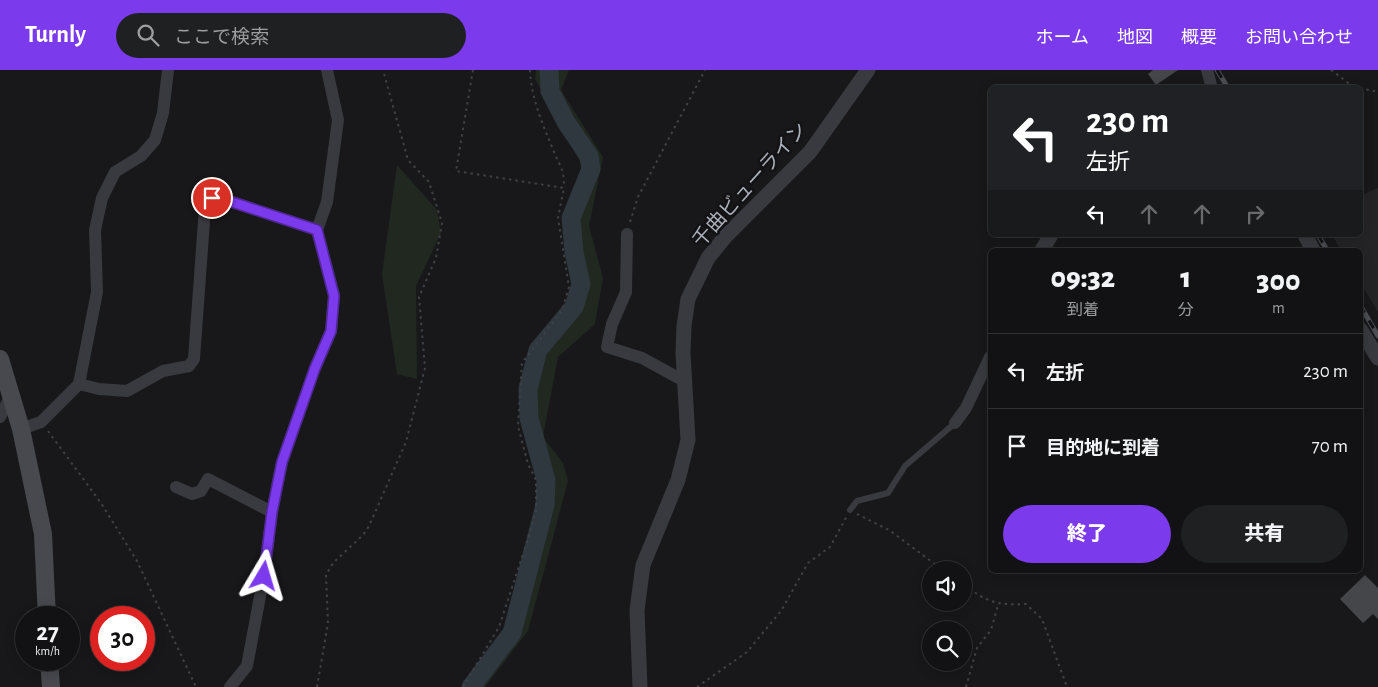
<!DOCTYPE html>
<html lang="ja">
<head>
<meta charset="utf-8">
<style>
  :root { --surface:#121214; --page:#1f2022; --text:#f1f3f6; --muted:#9c9ea0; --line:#313234; --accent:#7c3aed }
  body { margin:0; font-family:"Alegreya Sans","Noto Sans JP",sans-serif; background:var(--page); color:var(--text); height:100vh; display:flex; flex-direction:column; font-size:19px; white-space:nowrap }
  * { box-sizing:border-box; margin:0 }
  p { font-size:16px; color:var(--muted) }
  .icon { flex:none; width:28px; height:28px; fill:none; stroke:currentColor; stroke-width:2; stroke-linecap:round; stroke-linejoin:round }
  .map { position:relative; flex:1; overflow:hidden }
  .panel { position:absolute; left:988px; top:178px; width:375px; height:325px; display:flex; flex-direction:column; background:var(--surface); border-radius:8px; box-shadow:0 2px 12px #0003,0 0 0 1px var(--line) }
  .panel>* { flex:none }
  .guide { position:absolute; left:988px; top:15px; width:375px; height:152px; border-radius:8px; box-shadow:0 2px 12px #0003,0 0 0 1px var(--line); background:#202124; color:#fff; overflow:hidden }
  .fabs { position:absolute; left:922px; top:491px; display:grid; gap:10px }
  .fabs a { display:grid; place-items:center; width:50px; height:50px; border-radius:50%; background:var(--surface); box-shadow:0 2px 12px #0003,0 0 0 1px var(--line); font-size:25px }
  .speed { position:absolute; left:15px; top:536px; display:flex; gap:10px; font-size:25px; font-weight:700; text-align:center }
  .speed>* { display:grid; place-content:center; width:65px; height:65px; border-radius:50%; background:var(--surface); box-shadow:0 2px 12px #0003,0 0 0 1px var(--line); line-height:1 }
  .speed small { font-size:12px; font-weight:400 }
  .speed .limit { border:8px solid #d22; background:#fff; color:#111 }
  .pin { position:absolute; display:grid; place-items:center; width:42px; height:42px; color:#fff; margin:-21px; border:2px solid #fff; border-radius:50%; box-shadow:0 1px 5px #0007 }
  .me { position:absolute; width:55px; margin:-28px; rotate:7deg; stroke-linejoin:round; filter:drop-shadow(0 0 4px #0008) }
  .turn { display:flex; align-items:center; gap:18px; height:105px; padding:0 15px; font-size:22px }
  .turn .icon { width:65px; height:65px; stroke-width:2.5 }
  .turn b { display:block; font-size:35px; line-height:42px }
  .lanes { display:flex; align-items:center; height:48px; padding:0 15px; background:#0003; justify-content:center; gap:25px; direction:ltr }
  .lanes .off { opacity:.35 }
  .eta { display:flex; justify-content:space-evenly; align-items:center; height:85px; text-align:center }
  .eta b { font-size:30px; font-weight:800; line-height:35px }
  .action { display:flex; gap:10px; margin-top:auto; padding:10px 15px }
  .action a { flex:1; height:58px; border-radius:30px; background:var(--accent); color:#fff; font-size:20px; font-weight:800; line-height:58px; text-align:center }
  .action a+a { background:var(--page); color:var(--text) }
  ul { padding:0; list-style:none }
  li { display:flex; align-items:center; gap:15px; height:75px; padding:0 15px; border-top:1px solid var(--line) }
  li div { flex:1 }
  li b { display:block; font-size:19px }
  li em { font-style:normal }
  header { display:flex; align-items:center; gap:30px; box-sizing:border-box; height:70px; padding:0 25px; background:var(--accent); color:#fff }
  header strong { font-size:24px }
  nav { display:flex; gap:28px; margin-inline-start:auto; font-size:18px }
  .search { width:350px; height:45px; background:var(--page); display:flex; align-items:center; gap:12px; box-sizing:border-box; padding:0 18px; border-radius:28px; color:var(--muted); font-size:19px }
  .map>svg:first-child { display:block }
  .built { fill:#242427 }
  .green { fill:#202820 }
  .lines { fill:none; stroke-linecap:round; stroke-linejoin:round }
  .river { stroke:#2e383e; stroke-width:19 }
  .building { fill:#44464a }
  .path { stroke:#3f4146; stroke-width:2; stroke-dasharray:2.5 4; stroke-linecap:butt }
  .service { stroke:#393a3f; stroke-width:6 }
  .minor { stroke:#393a3f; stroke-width:12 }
  .tertiary { stroke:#393a3f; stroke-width:15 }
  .secondary { stroke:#47494f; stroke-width:18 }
  .rail-casing { stroke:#4c4e54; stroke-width:5 }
  .rail { stroke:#131315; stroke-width:3; stroke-dasharray:9; stroke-linecap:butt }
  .route-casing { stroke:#51269a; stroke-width:12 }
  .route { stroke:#7c3aed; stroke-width:9 }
  .labels { text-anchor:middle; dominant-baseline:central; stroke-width:5; stroke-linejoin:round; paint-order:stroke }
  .street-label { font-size:20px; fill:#aab0b9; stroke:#131315 }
</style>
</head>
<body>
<header>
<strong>Turnly</strong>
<div class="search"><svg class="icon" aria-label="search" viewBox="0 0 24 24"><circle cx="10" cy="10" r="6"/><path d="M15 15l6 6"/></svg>ここで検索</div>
<nav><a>ホーム</a><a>地図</a><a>概要</a><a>お問い合わせ</a></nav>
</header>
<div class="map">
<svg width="1378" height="617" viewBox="0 0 1378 617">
  <rect width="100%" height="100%" fill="#18181a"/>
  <path class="built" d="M1378,118V242L1360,212V180H1341L1332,165H1360V126Z"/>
  <g class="green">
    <path d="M536,0H569L561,20L603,87L589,156L603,208L595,254L558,287L543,367L563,393L568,411L528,561L485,617H475L518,558L551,440L540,388L537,319L545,275L565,253L585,218L575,169V151L584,128L581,94L535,9Z"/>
    <path d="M397,95L437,140L441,163L416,216L417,309L397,304L382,204Z"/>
  </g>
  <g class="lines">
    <path class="river" d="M471,617L512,563L545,435L546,410L529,348L528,319L538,280L574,237L581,214L574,182L571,148L591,99L589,86L566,52L550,21L549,0"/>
  </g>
  <g class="building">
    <path d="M1153,0H1178L1156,15L1148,4Z"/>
    <path d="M1365,505L1378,518V549L1373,544L1363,553L1340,529Z"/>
  </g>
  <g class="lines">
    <g class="path">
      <path d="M473,0L456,101L564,118L558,148L569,217L562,240L522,293L518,356L528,394L536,410V441L524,482"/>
      <path d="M530,0C531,28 543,55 554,82C561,99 564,98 564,118"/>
      <path d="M1331,0L1355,18"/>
      <path d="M1360,18L1378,22"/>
      <path d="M630,152L638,127L705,0"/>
      <path d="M48,361L101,433L137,491L196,617"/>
      <path d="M857,444L889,460L943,500"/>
      <path d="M964,515C989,533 996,535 1026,534L1042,549L1067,617"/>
      <path d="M317,617L328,553L326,505L333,493L363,465L369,456L406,372L425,298L419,227L436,188L442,153L429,112L408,90L383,0"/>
      <path d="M463,617L499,557L524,481"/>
      <path d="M697,617L747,582L781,541L808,493L830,477L847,446"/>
      <path d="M966,617L977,578L991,560L998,535"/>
    </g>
    <path class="service" d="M850,440L857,431L888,423L905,396L955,353"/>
    <g class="minor">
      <path d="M1207,0L1212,18"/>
      <path d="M627,164L626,222L612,254L607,277L642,288L686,312"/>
      <path d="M79,314L99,319L127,321L163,301L189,296L194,289L205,137L212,128L226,130L317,160"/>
      <path d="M0,347L10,327"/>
      <path d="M955,353L966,338L990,287"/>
      <path d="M21,359L41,352L79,314L97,222L95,160L102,128L115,102L141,86L155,70L163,43L168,0"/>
      <path d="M176,417L192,424L201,421L208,409L272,442"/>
      <path d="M230,617L247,596L264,505L272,442L282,392L315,298L331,261L334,225L317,160L327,132L338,50L327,0"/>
    </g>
    <g class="tertiary">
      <path d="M1305,165L1313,180"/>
      <path d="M1042,180L1051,165"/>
      <path d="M1360,259L1378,288"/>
      <path d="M640,617L637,540L643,495L678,410L688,370L683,283L684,256L688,229L708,188L725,167L810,82L868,0"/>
    </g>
    <g class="secondary">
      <path d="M0,289L21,359L43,464L47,548"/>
      <path d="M49,590L51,617"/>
    </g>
    <defs>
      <g id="rail">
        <path d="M1217,0L1228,18"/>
        <path d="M1318,165L1327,180"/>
        <path d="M1360,235L1378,266"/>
      </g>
    </defs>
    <use href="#rail" class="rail-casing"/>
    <use href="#rail" class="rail"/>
  </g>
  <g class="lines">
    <defs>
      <path id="route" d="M212,128L226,130L317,160L334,226L331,261L315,298L282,392L272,442L264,506"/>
    </defs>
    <use href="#route" class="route-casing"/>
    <use href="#route" class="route"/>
  </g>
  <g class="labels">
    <g class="street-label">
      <text transform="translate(750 115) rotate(-48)">千曲ビューライン</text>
    </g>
  </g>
</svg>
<div class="fabs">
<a><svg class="icon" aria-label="sound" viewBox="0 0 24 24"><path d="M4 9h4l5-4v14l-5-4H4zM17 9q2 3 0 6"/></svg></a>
<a><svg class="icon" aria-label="search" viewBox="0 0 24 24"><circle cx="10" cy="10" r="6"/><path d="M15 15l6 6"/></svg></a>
</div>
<div class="speed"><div>27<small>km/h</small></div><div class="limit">30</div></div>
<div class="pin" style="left:212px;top:128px;background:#d93025"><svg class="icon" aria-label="arrive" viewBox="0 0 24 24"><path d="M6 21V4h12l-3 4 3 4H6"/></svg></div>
<svg class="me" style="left:264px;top:506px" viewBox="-20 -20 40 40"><path d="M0-17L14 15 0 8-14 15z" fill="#7c3aed" stroke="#fff" stroke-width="4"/></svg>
<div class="guide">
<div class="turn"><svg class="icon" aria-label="left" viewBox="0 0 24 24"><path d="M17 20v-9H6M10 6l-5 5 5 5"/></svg><div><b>230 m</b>左折</div></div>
<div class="lanes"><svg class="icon" aria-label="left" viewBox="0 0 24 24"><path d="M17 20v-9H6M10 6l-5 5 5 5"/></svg><svg class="icon off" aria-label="ahead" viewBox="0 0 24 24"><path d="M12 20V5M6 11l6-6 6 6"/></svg><svg class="icon off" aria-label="ahead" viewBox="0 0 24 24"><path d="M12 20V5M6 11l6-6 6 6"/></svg><svg class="icon off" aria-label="right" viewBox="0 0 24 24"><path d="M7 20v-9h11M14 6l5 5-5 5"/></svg></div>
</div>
<section class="panel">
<div class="eta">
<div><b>09:32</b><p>到着</p></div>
<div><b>1</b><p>分</p></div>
<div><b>300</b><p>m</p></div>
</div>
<ul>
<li><svg class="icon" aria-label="left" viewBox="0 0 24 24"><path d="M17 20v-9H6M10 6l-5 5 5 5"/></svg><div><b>左折</b></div><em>230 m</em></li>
<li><svg class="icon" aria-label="arrive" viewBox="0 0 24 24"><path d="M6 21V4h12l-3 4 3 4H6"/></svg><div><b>目的地に到着</b></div><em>70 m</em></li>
</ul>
<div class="action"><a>終了</a><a>共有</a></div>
</section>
</div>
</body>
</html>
